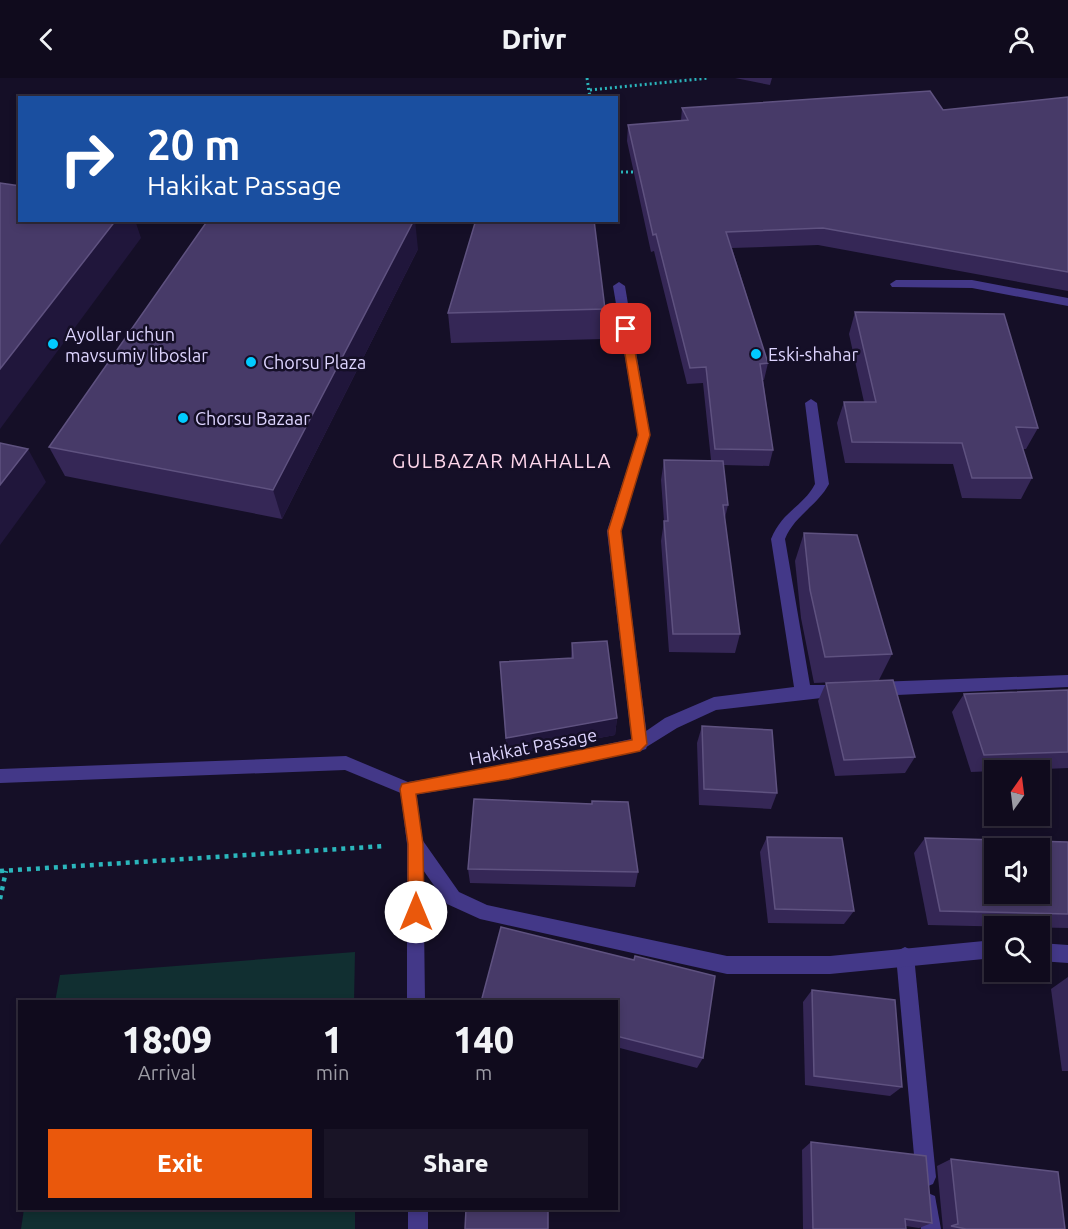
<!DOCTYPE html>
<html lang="en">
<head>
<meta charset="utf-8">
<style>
  :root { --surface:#100b1d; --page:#191426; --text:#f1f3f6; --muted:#9c9ba4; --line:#302b3b; --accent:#ea580c }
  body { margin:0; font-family:Ubuntu,sans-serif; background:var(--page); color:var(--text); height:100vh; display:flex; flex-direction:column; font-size:22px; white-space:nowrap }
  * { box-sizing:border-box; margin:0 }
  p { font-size:20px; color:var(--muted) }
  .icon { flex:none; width:33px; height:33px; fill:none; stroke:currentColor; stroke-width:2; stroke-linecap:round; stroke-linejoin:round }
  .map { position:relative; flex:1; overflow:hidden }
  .details { position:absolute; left:18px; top:922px; width:600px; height:210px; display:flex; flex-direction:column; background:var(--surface); border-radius:0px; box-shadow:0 3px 9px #0003,0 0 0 2px var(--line) }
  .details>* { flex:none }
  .guide { position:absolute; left:18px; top:18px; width:600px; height:126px; border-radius:0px; box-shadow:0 3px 9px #0003,0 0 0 2px var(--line); background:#1a4fa0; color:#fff; overflow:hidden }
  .needle { width:39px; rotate:14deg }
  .tools { position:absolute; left:984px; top:682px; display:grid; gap:12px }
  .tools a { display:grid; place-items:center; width:66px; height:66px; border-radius:0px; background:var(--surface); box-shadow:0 3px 9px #0003,0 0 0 2px var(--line); font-size:30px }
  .pin { position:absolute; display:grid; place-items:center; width:51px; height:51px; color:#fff; margin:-26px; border-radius:12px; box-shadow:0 3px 9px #0006 }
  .me { position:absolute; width:66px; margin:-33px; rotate:0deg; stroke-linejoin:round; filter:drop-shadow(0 0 4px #0008) }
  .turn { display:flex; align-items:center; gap:21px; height:126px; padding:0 30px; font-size:27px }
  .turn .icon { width:78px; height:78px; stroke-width:2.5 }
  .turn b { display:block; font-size:42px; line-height:51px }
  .eta { display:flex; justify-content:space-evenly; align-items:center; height:102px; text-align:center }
  .eta b { font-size:36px; font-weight:800; line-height:42px }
  .button { display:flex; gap:12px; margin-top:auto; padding:12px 30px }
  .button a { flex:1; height:69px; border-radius:0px; background:var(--accent); color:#fff; font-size:24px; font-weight:800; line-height:69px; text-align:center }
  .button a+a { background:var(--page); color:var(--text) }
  header { display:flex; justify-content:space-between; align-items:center; height:78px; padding:0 30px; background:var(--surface); font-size:27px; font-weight:800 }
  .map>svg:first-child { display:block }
  .green { fill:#112f31 }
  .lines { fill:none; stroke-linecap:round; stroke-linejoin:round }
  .path-far1 { stroke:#2bb6bc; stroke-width:3; stroke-dasharray:2 3; stroke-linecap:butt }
  .path { stroke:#2bb6bc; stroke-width:4.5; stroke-dasharray:4 5; stroke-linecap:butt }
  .service { fill:#433888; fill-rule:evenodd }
  .minor { fill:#433888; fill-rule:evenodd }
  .wall { fill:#352756 }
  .shaded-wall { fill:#20163b }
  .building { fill:#473a68; stroke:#5f5280; stroke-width:1.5; fill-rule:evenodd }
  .route { fill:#ea580c; stroke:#983908; stroke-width:1.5 }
  .poi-dot { fill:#01cbff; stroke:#150f27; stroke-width:2 }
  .labels { text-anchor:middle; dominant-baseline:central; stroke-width:5; stroke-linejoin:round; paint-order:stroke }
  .poi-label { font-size:18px; fill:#ded5ff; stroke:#150f27; text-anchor:start }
  .street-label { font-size:18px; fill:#ded5ff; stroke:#150f27 }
  .neighbourhood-label { font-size:20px; letter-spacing:1.5px; fill:#ffd7ec; stroke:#150f27 }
</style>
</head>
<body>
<header><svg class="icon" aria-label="back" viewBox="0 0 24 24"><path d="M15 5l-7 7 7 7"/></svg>Drivr<svg class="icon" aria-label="person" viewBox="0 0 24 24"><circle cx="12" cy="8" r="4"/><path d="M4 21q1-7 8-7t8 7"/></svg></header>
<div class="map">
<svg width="1068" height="1151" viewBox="0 0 1068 1151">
  <rect width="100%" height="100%" fill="#150f27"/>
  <g class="green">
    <path d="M355,874L354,924H55L60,897Z"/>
    <path d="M24,1131H355V1151H21Z"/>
  </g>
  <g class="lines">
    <g class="path-far1">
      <path d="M587,0L590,20"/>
      <path d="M590,12L709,0"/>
      <path d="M616,94H636"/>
    </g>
    <g class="path">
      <path d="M0,793L385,768"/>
      <path d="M0,821L6,793"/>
    </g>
    <g class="service">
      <path d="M896,202H972L1068,220V228L972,210L892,209L890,206Z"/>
      <path d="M619,204L625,208L650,357L621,453L648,666L646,671L640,673L634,671L632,666L607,453L638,357L613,208Z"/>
      <path d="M408,704L414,706L416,711L423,766L425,924H407V766L400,711L402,706Z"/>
      <path d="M905,869L911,872L914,878L936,1099L933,1106L926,1109L919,1106L916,1099L896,878L899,872Z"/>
      <path d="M928,1115L935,1118L941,1151H921L918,1125L921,1118Z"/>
      <rect x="408" y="1131" width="20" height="20"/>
    </g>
    <g class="minor">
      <path d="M811,321L817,325L829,406C817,428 794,438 785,461L810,607H848L851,612L848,617L716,632L677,650L640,673L509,701L408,718L345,692L0,705V691L346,678L408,704L509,687L636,660L665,640L714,619L794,609L771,461C783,432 803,429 815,406L805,325Z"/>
      <path d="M1068,597V609L876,618L871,616L868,611L871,606L876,604Z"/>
      <path d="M415,758L421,760L459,814L487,827L727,878H830L994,862V880L830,896H727L480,841L447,826L409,772L407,766L409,760Z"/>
      <path d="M1040,865L1068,867V885L1040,883Z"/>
    </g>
  </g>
  <g class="wall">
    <path d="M735,0H772L770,7Z"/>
    <path d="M1068,19V213L818,167L732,170L768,285L764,302H763L773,372L769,388L723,387L728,427L725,440L740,556L735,575L669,574L661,463L664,443L661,402L664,382H711L703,305L687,306L654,173L651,174L627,63L628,47L681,42L682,30L943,32Z"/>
    <path d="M418,171L282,441L65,398L49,369Z"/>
    <path d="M605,231L603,261L451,265L448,235Z"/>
    <path d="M855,234L1038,350L1026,371H1022L1032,400L1021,421L962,420L953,386L845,385L837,345L844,324H864L849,256Z"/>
    <path d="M804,455L892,576L879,602L814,605L801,540L795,483Z"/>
    <path d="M572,565L617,640L615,657L507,677L500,584L571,580Z"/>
    <path d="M826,605L915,679L905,695L835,698L818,623Z"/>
    <path d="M1068,612V690L971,694L952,634L964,616Z"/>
    <path d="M702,648L777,715L771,731L699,727L697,665Z"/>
    <path d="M767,759L854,833L844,846L768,845L760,774Z"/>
    <path d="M925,760L1068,764V850L928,847L914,775Z"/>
    <path d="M468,791L638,794L635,809L470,805Z"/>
    <path d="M1068,899V993H1062L1051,911Z"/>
    <path d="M812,912L902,1009L890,1018L805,1007L803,924Z"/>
    <path d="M616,924L703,980L697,990L616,969Z"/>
    <path d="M811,1064L932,1145L919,1150L906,1148V1151H803L802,1072Z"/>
    <path d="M951,1081L1065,1151H943L937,1088Z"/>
  </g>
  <g class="shaded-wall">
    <path d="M116,142H135L141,160L0,351V291Z"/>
    <path d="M414,142H415L418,171L282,441L273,412Z"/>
    <path d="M28,371L46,404L0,467V407Z"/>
    <path d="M617,640L615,657L507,677L506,660Z"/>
  </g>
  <g class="building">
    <path d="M930,13L943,32L1068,19V194L823,150L726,154L768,285L760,286L773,372L715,371L706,289L690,290L656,156L653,157L628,47L688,42L682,30Z"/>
    <path d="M0,105L20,108V142H116L0,291Z"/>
    <path d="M208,142H414L273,412L49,369Z"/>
    <path d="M563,142H594L605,231L448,235L475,145Z"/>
    <path d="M855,234L1004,236L1038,350L1016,349L1032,400H972L962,365L852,364L844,324H876Z"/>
    <path d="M0,365L28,371L0,407Z"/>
    <path d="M664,382L723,383L728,427H723L740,556H673L664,443H668Z"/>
    <path d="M804,455L857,457L892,576L825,579L810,512Z"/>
    <path d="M607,563L617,640L506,660L500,584L573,580L572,565Z"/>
    <path d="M893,602L915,679L844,682L826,605Z"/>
    <path d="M1068,612V674L984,677L964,616Z"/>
    <path d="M702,648L772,652L777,715L704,711Z"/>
    <path d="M474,721L592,726V723L628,724L638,794L468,791Z"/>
    <path d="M767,759L842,760L854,833L775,831Z"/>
    <path d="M925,760L1068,764V836L940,833ZM994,771H1040V816H994Z"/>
    <path d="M501,849L634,882L635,878L715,898L703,980L616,958V924H481Z"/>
    <path d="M812,912L895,922L902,1009L814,998Z"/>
    <path d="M811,1064L926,1078L932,1145L905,1141L906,1151H813Z"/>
    <path d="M951,1081L1058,1094L1065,1151H966L951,1148L958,1146Z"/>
    <path d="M466,1131H548V1151H465Z"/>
  </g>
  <path class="route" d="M626,247L631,251L650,357L621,453L647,666L640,673L509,701L416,716L423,766L424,834L421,839L416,842L410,839L408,834V766L400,711L402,706L632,662L608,453L638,357L621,251Z"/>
  <g class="poi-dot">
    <circle cx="53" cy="266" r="6"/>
    <circle cx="756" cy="276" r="6"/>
    <circle cx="251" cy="284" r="6"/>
    <circle cx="183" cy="340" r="6"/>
  </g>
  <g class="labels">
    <g class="poi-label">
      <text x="65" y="256">Ayollar uchun<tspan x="65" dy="21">mavsumiy liboslar</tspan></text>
      <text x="768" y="276">Eski-shahar</text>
      <text x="263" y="284">Chorsu Plaza</text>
      <text x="195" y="340">Chorsu Bazaar</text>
    </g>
    <g class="street-label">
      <text transform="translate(533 668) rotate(-11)">Hakikat Passage</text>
    </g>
    <g class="neighbourhood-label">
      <text x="502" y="382">GULBAZAR MAHALLA</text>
    </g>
  </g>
</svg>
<div class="tools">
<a><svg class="needle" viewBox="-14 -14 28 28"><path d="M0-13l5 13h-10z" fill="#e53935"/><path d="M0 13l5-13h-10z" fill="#9c9ba4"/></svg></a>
<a><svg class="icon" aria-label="sound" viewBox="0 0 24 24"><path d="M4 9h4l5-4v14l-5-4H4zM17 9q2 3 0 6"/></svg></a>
<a><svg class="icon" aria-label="search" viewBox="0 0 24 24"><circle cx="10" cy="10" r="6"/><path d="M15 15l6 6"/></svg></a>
</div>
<div class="pin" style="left:626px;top:251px;background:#d93025"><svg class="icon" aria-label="arrive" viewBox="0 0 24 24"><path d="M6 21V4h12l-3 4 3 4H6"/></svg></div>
<svg class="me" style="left:416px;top:834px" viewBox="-20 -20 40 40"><circle r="19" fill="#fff"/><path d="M0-13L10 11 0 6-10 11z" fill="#ea580c"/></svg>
<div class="guide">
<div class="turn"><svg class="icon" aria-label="right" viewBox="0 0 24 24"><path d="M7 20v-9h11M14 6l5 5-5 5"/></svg><div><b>20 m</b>Hakikat Passage</div></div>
</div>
<section class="details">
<div class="eta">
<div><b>18:09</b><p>Arrival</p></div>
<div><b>1</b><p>min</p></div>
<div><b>140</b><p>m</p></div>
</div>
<div class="button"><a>Exit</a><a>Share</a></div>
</section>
</div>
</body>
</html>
